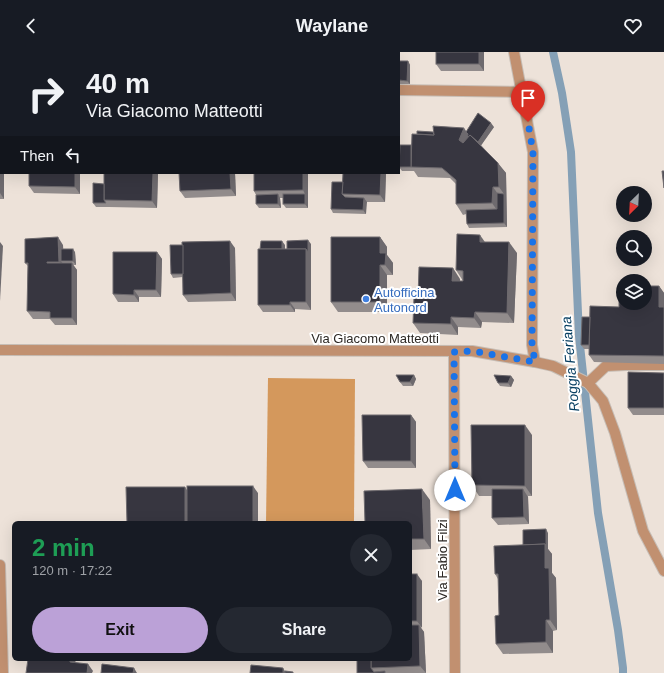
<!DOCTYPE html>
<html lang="en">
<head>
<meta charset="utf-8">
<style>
  :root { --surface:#171b24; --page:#242831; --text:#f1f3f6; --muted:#9ea1a6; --accent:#bba1d7 }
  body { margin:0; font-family:Helvetica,sans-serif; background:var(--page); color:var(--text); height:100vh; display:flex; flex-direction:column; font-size:15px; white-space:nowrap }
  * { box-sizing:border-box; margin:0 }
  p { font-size:13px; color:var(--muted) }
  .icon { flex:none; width:22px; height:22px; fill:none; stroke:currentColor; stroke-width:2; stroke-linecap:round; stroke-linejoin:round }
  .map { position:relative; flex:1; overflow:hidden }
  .side { position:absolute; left:12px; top:469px; width:400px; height:140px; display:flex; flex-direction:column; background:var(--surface); border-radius:6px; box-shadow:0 4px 16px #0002 }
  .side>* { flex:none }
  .hud { position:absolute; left:0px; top:0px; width:400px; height:122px; box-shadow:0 4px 16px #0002; background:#171b24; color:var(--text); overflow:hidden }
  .needle { width:26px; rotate:204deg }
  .controls { position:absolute; left:616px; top:134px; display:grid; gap:8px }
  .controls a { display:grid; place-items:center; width:36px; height:36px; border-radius:50%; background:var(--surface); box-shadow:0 4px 16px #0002; font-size:20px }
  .pin { position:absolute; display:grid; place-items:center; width:34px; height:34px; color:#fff; margin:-41px -17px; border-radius:50% 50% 50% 0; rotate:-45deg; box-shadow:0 0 4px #0007 }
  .pin .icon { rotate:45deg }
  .me { position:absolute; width:44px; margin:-22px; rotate:0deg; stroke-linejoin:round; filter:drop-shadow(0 0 3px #0008) }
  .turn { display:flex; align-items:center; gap:14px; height:84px; padding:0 20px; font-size:18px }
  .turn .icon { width:52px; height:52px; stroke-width:2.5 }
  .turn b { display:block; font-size:28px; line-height:34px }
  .then { display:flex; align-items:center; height:38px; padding:0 20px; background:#0003; gap:8px; font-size:15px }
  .round { display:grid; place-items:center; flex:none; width:42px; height:42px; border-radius:21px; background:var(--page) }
  .overview { display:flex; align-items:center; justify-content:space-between; height:68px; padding:0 20px }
  h1 { font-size:24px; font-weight:600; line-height:30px; color:#1e9e55 }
  .primary-button { display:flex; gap:8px; margin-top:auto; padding:8px 20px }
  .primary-button a { flex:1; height:46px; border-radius:24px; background:var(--accent); color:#111; font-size:16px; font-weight:600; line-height:46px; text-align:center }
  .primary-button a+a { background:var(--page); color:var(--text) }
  header { display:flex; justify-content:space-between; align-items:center; height:52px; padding:0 20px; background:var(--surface); font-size:18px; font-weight:600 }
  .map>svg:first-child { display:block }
  .forest { fill:#d4985c }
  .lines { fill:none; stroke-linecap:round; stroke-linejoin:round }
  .stream { stroke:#85a0b6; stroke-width:8 }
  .minor-casing { stroke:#c6bdb5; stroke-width:12 }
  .minor { stroke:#c19070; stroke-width:10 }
  .wall { fill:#928c8c }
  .shaded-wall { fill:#6e6a6e }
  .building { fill:#373640; stroke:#6e6a6e }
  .route { stroke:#1a73e8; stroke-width:7; stroke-dasharray:0 12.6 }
  .shop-dot { fill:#3f7fe0; stroke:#fff; stroke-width:1.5 }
  .labels { text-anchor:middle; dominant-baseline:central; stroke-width:4; stroke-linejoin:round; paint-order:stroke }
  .shop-label { font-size:13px; fill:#366cbe; stroke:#fff; text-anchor:start }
  .street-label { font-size:13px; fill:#2c2824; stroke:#fff }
  .water-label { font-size:14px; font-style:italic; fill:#063e61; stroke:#fff }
</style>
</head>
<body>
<header><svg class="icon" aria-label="back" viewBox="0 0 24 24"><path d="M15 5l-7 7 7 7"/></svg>Waylane<svg class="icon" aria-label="heart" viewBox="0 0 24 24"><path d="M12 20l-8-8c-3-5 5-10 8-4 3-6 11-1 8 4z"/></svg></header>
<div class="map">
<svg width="664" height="621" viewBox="0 0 664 621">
  <rect width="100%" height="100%" fill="#ede2d9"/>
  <path class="forest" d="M268,326L355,327L354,471H266Z"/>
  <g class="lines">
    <path class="stream" d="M553,0L562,41L571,100L579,284L598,461L618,578L623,616V621"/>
    <defs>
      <g id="minor">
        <path d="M514,0L533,100L532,293L535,310"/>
        <path d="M0,31H1"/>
        <path d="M399,38L522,40"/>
        <path d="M0,298L472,299L535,310L553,314L588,331L603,349L615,381L643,479L664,519"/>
        <path d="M454,300L455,621"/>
        <path d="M588,331L606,314L626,313H664"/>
        <path d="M0,513L3,621"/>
      </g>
    </defs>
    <use href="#minor" class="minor-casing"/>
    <use href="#minor" class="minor"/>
  </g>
  <g class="wall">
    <path d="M0,0L1,1V20H0Z"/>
    <path d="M180,0H230V1Z"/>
    <path d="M273,0H322V1H274Z"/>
    <path d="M484,0V19H441L436,12Z"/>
    <path d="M399,9H408L410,13V32H399Z"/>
    <path d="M494,75L481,93L506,121L507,175L469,176L467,172L466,162L463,163L456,152V132L450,126L418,125L414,119H402L399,115L417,82L433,80H466Z"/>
    <path d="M0,79L4,147H0Z"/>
    <path d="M80,121V142L34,141L29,134Z"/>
    <path d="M158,121L157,156L109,155H96L93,151L104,132Z"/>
    <path d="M179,121H235L236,144L185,146L180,139Z"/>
    <path d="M308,121V156H286L283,152V146H280L281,156H259L256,152V143L254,139Z"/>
    <path d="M386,121L385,150H366V162L333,161L331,157L343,130Z"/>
    <path d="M380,185L387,195V203L393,211V223H387V260H338L331,250Z"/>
    <path d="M485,190L517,201L514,271L482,270L481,276L458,275V283L420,281L413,271L418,246L460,227V229H463L456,218Z"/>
    <path d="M311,192V258L295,257V260H263L258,253L260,197L285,193V197H287Z"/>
    <path d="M63,193V197L75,200L76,213H73L77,218V273H55L50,267H33L27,259L28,214L25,211Z"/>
    <path d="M235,196L236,249L188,250L183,243V225L173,226L171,222Z"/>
    <path d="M157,200L162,207L161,245H139V250H118L113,242Z"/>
    <path d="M659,234L664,241V312L594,310L589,303V297H584L581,293L619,255Z"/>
    <path d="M664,321V363H633L628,356Z"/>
    <path d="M414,323L416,327L413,334H403L400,330Z"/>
    <path d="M511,324L514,328L511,335L500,334L498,331Z"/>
    <path d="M411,363L416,370V416H368L363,409Z"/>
    <path d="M532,383V444H528L529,472L498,473L492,466V444H479L472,433Z"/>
    <path d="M430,448L431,497L410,498V471Z"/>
    <path d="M548,481V497L552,502V521L556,526L557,578L553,579V601L503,602L496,592L499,563L498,527L495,522L523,493Z"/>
    <path d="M410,522L422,529L421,576L424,580L426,621H357V607H410Z"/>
  </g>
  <g class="shaded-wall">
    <rect x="12" y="0" width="8" height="1"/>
    <rect x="110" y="0" width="8" height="1"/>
    <path d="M301,0H307L308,1H302Z"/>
    <path d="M479,0H484V19L479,12Z"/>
    <path d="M408,9L410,13V32L407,29Z"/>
    <path d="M491,71L494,75L480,95L477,91Z"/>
    <path d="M464,76L471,86L467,96L459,88Z"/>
    <path d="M0,79L1,80V121H4V147L0,141Z"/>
    <path d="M498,111L506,121L507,175L504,171V142L499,135Z"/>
    <path d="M75,121H80V142L75,135Z"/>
    <path d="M153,121H158L157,156L152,149Z"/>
    <path d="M230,121H235L236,144L231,137Z"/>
    <path d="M303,121H308V156L305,152V142L303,138Z"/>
    <path d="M381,121H386L385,150L380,143Z"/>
    <path d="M493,135L500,145L499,161L492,151Z"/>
    <path d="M278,142L280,146L281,156L278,152Z"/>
    <path d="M364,146L367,150L366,162L363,158Z"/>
    <path d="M480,183L487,193L480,190Z"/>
    <path d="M58,185L63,193L64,209H61L64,213V217L59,210Z"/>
    <path d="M380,185L387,195V203L393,211V223L385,213L380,201Z"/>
    <path d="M308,188L311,192V258L306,250V197Z"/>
    <path d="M230,189L235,196L236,249L231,241Z"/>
    <path d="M282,189L285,193V204L282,200Z"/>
    <path d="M0,190L3,194L0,249Z"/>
    <path d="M509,190L517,201L514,271L507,261Z"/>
    <path d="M73,197L75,200L76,213L73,209Z"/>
    <path d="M157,200L162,207L161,245L156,238Z"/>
    <path d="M72,211L77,218V273L72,266Z"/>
    <path d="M380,213L387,223V260L380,250Z"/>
    <path d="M453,216L460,227L459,239L452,229Z"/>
    <path d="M659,234L664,241V263L659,255Z"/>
    <path d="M134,238L139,245V250L134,243Z"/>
    <path d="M290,250L295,257V260L290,253Z"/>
    <path d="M475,260L482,270L481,276L474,266Z"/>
    <path d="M451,265L458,275V283L451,272Z"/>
    <path d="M414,323L416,327L413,334L410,330Z"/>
    <path d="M511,324L514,328L511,335L508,331Z"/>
    <path d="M411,363L416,370V416L411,409Z"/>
    <path d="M525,373L532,383V444L525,434Z"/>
    <path d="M253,434L258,441V471H253Z"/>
    <path d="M185,435L192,446V471H185Z"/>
    <path d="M422,437L430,448L431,497L424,487Z"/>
    <path d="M523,437L528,445L529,472L524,465Z"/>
    <path d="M546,477L548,481V497L552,502V521L556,526L557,578L550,568L545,516V492Z"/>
    <path d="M417,522L422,529V576L417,569Z"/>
    <path d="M546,568L553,579V601L546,590Z"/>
    <path d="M419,573L424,580L426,621L420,614Z"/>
    <path d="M70,607H73L76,610H70Z"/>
    <path d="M88,612L93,619L92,621H87Z"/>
    <path d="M134,616L137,621H133Z"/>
    <path d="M283,616L286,621H283Z"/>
  </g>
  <g class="building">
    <path d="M0,0H12V1H1V10H0Z"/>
    <rect x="63" y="0" width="47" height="1"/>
    <rect x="436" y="0" width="43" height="12"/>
    <path d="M399,9H408L407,29L399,28Z"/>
    <path d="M478,61L491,71L478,90L470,83L467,87L468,82L466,80Z"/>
    <path d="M433,74L464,76L459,88L463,91L470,83L498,111L499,135H493L492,151L456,152V128L442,116L411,115L412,82L434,83Z"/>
    <path d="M417,79L433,80L434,83L417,82Z"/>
    <path d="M400,93H411V115H399Z"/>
    <path d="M662,119H664V136Z"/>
    <path d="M29,121H75V135L29,134Z"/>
    <path d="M104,121H153L152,149L104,148Z"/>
    <path d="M179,121H230L231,137L180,139Z"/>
    <path d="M254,121H303V138L254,139Z"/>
    <path d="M343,121H381L380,143L342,142Z"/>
    <path d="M332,130H343L342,142L345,145L364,146L363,158L331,157Z"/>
    <path d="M93,131L104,132V148L106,151H93Z"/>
    <path d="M497,141L504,142V171L467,172L466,158L497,157Z"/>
    <path d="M278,142V152H256V143Z"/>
    <rect x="283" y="142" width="22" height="10"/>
    <path d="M457,182L480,183V190H509L507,261L475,260L474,266L451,265V272L413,271L414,245L418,246L419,215L453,216L452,229H463V219L456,218Z"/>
    <path d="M58,185L59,210H47V211H72V266H50V260L27,259L28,211H25V187Z"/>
    <path d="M331,185H380V201H386L385,213H380V250H331Z"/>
    <path d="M308,188V200L306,197H287V189Z"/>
    <path d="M230,189L231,241L183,243L182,190Z"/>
    <path d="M261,189H282V197H260Z"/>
    <path d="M170,193H183V222H171Z"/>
    <rect x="61" y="197" width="12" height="12"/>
    <path d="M258,197H306V250H290V253H258Z"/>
    <path d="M113,200H157L156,238H134V243L113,242Z"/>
    <path d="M619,234H623V251H645V234H659V255H664V304L589,303L590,254L619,255Z"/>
    <path d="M582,265H590L589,293H581Z"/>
    <path d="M628,320L664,321V356H628Z"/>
    <path d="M396,323H414L410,330H400Z"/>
    <path d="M494,323L511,324L508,331H498Z"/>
    <path d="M362,363H411V409H363Z"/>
    <path d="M471,373H525V434L472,433Z"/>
    <rect x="187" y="434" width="66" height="37"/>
    <path d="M126,435H185V471H127Z"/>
    <path d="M422,437L424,487H410V471H365L364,439Z"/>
    <path d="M492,437H523L524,465L492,466Z"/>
    <path d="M546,477V493L545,492L523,493V478Z"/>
    <path d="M545,492V516H549L550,568H546V590L496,592L495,564L499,563L498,522H495L494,494Z"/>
    <rect x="410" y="522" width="7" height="47"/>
    <path d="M410,573H419L420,614L371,616V607H410Z"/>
    <path d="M28,607H70V610L88,612L87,621H26Z"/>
    <path d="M357,607H371V616L374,620L385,619V621H357Z"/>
    <path d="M102,612L134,616L133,621H101Z"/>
    <path d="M251,613L283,616V621H250Z"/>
    <path d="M285,619L293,620V621H285Z"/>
  </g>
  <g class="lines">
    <path class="route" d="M455,438L454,300L472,299L535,310L532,293L533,100L528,70"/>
  </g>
  <circle class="shop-dot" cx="366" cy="247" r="4"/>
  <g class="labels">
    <g class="shop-label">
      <text x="374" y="240">Autofficina<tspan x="374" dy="15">Autonord</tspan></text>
    </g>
    <g class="street-label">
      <text x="375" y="286">Via Giacomo Matteotti</text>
      <text transform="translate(442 508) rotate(-90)">Via Fabio Filzi</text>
    </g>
    <g class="water-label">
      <text transform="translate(570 312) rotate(-95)">Roggia Feriana</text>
    </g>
  </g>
</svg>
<div class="controls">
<a><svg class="needle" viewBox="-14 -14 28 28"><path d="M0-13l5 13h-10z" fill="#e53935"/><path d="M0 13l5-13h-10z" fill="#9ea1a6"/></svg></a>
<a><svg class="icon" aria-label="search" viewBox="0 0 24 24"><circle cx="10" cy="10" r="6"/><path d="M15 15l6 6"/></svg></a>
<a><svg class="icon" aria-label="layers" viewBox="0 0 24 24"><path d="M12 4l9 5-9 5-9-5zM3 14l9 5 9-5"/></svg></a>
</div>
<div class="pin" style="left:528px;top:70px;background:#d93025"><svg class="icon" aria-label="arrive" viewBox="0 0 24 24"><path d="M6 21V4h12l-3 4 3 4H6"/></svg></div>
<svg class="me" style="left:455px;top:438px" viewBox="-20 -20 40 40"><circle r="19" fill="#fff"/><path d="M0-13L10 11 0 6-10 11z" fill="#1a73e8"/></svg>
<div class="hud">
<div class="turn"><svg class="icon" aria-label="right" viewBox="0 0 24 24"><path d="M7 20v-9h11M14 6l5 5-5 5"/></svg><div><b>40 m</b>Via Giacomo Matteotti</div></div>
<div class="then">Then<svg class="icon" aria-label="left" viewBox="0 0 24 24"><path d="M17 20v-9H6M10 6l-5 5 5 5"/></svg></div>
</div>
<section class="side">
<div class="overview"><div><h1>2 min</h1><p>120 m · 17:22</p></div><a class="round"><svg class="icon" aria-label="close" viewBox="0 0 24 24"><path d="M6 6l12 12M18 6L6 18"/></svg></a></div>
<div class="primary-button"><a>Exit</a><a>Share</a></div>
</section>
</div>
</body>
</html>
